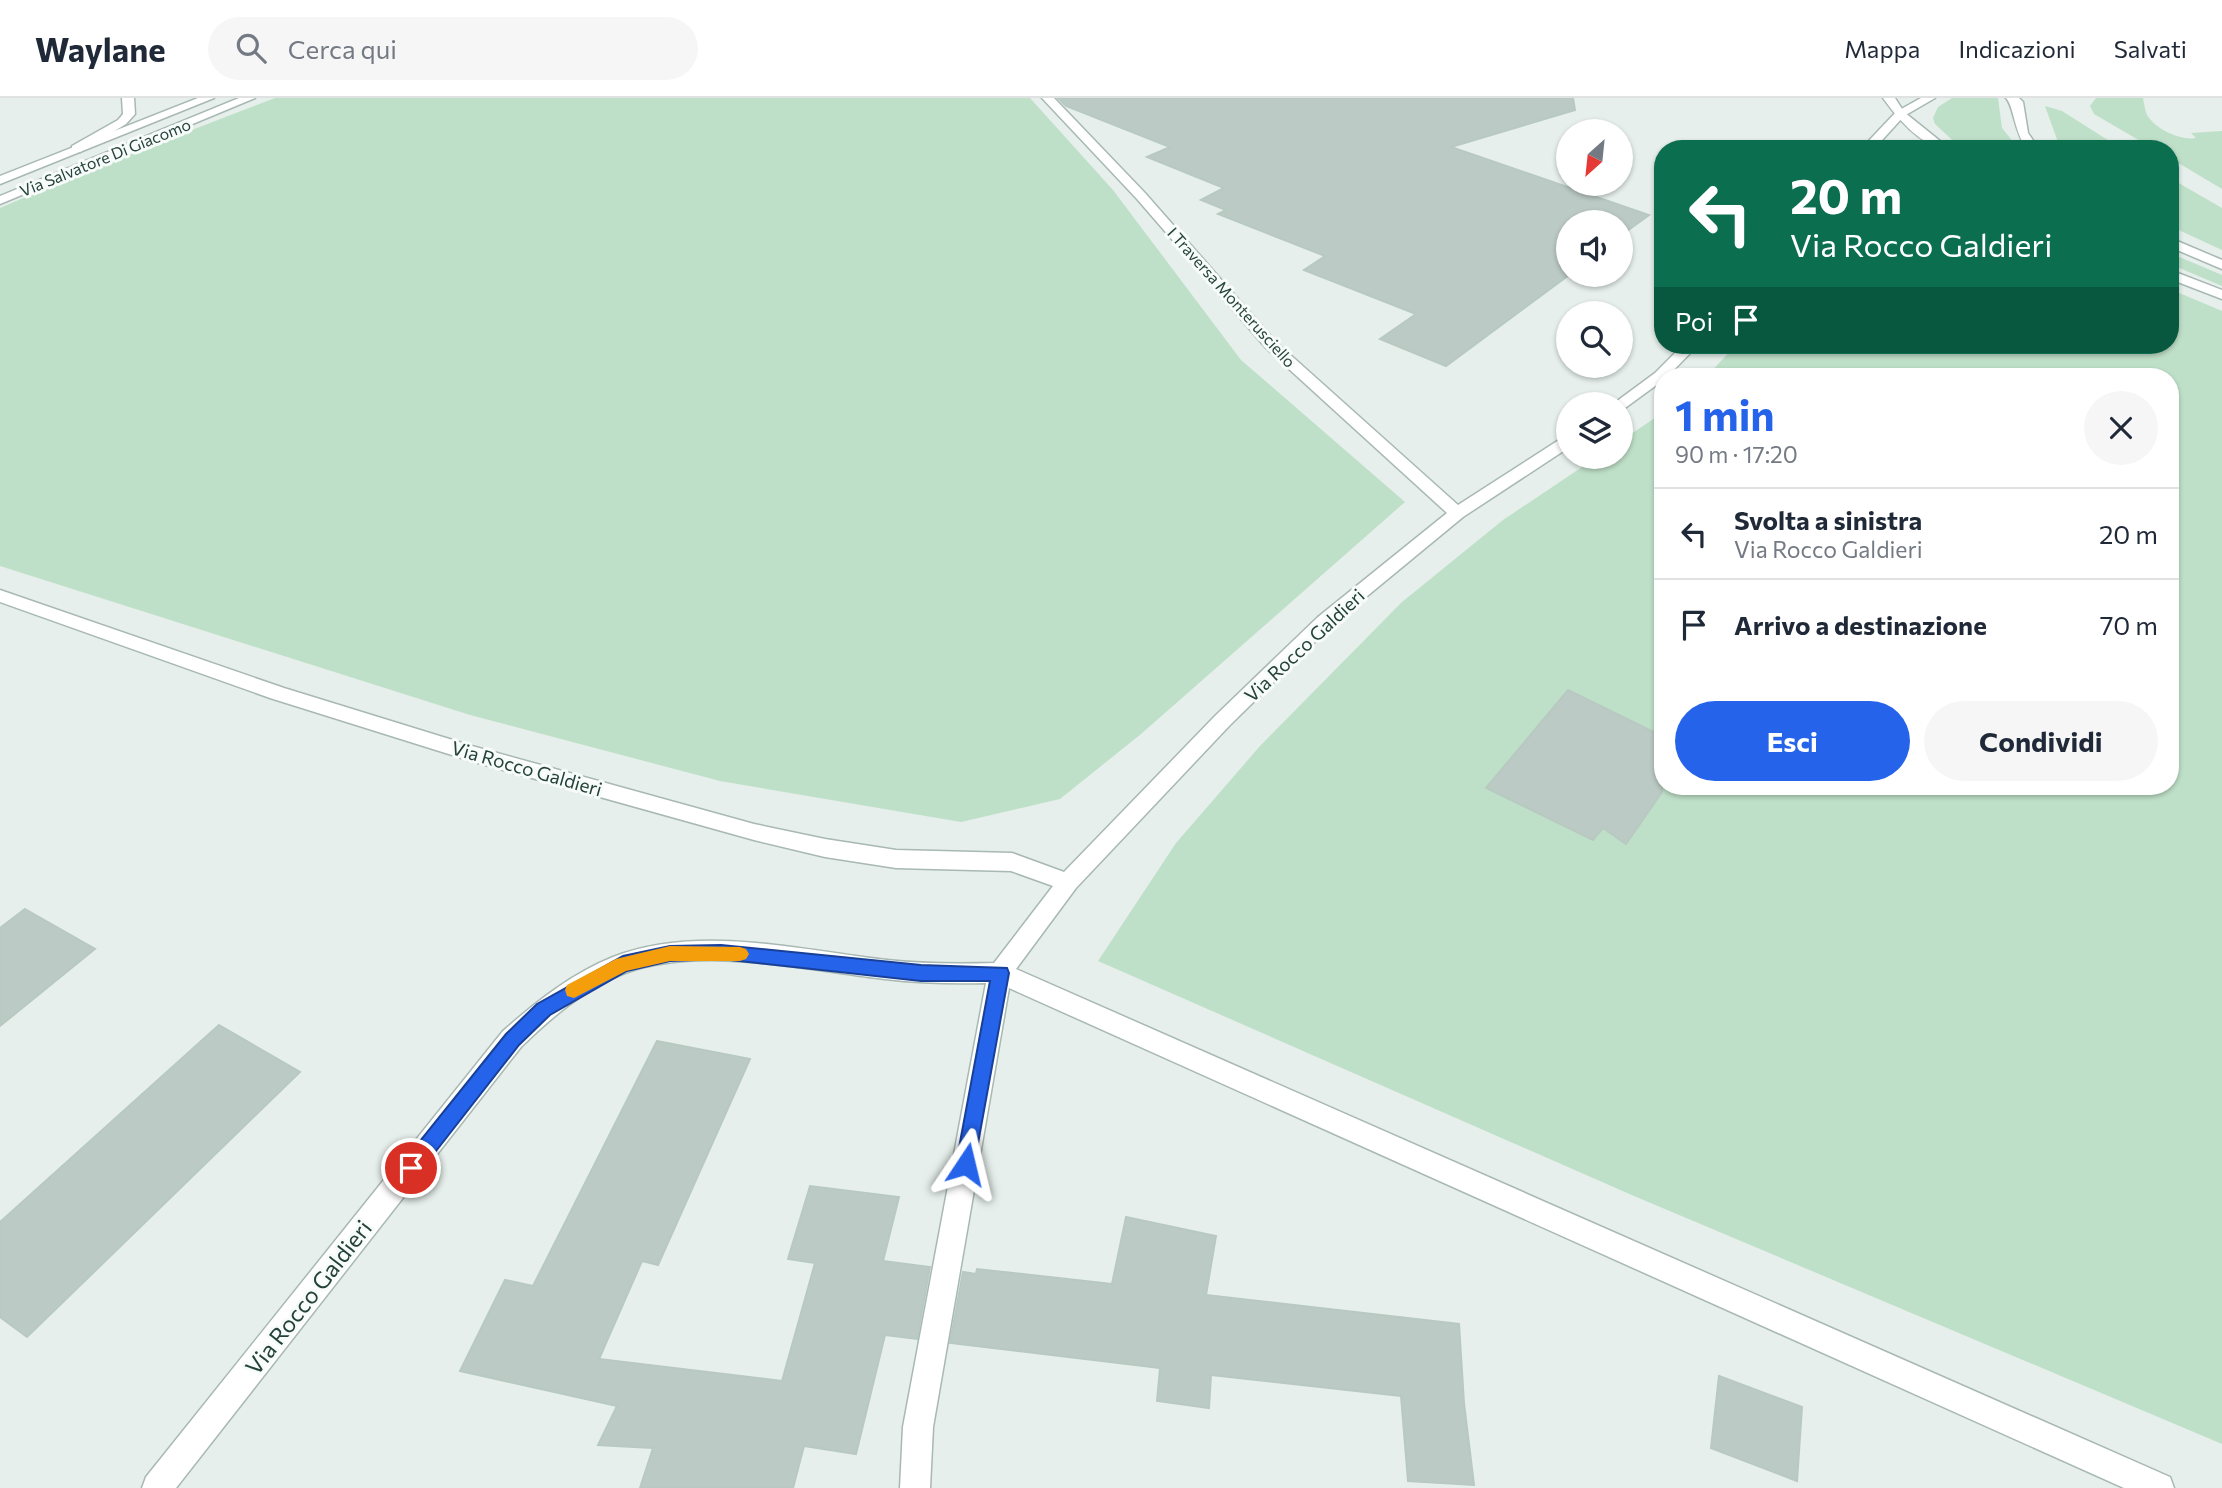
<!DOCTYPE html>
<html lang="it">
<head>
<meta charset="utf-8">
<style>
  :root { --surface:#fff; --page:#f6f6f7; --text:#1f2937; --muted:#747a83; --line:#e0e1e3; --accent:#2563eb }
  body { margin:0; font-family:Commissioner,sans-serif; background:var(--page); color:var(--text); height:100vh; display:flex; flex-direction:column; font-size:26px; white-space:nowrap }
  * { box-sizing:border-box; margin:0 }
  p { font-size:23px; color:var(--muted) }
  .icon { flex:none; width:38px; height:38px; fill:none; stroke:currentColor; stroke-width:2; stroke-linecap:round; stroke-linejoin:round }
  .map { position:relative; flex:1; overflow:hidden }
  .panel { position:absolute; left:1654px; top:270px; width:525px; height:427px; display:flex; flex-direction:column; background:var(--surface); border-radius:28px; box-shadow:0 2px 5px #0004 }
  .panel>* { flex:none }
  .banner { position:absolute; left:1654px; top:42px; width:525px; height:214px; border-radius:28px; box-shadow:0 2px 5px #0004; background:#0b6e4f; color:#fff; overflow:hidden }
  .needle { width:46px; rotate:207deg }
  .controls { position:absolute; left:1556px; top:21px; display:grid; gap:14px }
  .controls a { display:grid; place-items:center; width:77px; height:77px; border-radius:50%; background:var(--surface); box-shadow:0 2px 5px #0004; font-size:35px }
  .pin { position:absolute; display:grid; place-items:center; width:60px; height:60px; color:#fff; margin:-30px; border:4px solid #fff; border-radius:50%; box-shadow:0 2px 7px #0007 }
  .me { position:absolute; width:77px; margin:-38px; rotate:10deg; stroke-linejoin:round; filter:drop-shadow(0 0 5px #0008) }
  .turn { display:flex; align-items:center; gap:24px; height:147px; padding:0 21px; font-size:32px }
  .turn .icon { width:91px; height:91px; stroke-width:2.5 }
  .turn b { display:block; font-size:49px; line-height:60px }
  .then { display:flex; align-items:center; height:66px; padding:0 21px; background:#0003; gap:14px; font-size:26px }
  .round { display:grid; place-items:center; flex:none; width:74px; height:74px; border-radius:37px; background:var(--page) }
  .head { display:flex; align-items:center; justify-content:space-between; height:119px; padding:0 21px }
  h1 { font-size:42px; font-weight:700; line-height:52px; color:var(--accent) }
  .primary-button { display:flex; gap:14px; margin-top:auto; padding:14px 21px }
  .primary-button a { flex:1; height:80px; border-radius:42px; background:var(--accent); color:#fff; font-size:28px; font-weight:700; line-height:80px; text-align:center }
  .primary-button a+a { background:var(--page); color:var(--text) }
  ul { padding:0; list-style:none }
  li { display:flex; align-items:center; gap:21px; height:91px; padding:0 21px; border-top:2px solid var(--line) }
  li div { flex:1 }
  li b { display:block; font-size:26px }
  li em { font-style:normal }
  header { display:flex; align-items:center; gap:42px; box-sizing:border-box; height:98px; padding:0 35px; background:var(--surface); border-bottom:2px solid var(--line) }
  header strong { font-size:33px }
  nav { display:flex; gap:38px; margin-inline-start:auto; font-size:24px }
  .search { width:490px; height:63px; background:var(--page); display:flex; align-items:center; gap:18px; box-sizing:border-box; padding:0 24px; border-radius:38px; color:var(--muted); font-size:26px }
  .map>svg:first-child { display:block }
  .green { fill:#bfe0c8 }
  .building { fill:#bbcac4; stroke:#b8c9c2; stroke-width:2 }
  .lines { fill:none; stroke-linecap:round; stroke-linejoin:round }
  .minor-casing { stroke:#a8b8b2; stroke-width:3 }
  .tertiary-casing { stroke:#a8b8b2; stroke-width:3 }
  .minor { fill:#fff; fill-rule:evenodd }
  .tertiary { fill:#fff; fill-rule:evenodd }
  .route { fill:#2563eb; stroke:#184099; stroke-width:2 }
  .slow { fill:#f59e0b }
  .labels { text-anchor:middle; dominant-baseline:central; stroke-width:6; stroke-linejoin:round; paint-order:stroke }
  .far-street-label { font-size:16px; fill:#24423a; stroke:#f7fbf9 }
  .street-label { font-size:19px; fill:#24423a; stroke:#f7fbf9 }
  .near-street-label { font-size:23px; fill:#24423a; stroke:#f7fbf9 }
</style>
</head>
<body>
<header>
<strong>Waylane</strong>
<div class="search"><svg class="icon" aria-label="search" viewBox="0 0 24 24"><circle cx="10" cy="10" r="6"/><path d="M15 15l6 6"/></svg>Cerca qui</div>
<nav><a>Mappa</a><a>Indicazioni</a><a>Salvati</a></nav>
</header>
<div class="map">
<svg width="2222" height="1390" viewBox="0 0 2222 1390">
  <rect width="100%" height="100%" fill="#e6efeb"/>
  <g class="green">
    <path d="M275,0H1030L1113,92L1241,262L1405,404L1141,636L1060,701L961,724L720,683L470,617L0,468V110L93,70Z"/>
    <path d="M1952,0H1998L2002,30L2019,51H1962L1935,26L1933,20L1938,9Z"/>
    <path d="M2096,0H2143C2144,5 2145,12 2147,17C2155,31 2181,43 2196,40L2191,35L2222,33V91L2170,60V51H2154L2094,16L2090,8Z"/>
    <path d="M2045,8L2062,13L2122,51H2065L2058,44Z"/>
    <path d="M2170,80L2222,110V152L2170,128Z"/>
    <path d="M2170,155L2222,177V188L2170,166Z"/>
    <path d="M2170,191L2222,213V1346L1634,1098L1098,863L1176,745L1260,648L1402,504L1503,422L1597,359H1620L1621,343L1662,315V688H2170V278H1707L1736,247H2170Z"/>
  </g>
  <g class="building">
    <path d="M1058,0H1573L1575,12L1451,49L1649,117L1620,138V124H1568L1569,177L1446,268L1380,241L1416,216L1304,172L1325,158L1218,116L1226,112L1201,102L1224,90L1147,59L1170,49L1066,8Z"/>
    <path d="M1568,592L1662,638V694L1626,746L1603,730L1593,742L1486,690Z"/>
    <path d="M25,811L95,851L0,928V830Z"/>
    <path d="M219,927L300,974L27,1239L0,1219V1124Z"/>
    <path d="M657,943L750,961L658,1167L642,1163L599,1261L782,1283L815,1165L788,1161L810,1088L899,1099L883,1163L930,1169L917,1241L885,1237L856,1356L804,1348L793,1390H640L653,1350L598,1347L617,1308L460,1273L505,1182L533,1188Z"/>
    <path d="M1126,1119L1216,1138L1206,1197L1459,1226L1464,1305L1474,1387L1408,1383L1401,1298L1211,1277L1209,1310L1157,1303L1160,1270L950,1245L963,1174L976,1176L977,1171L1112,1186Z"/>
    <path d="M1719,1278L1802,1309L1797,1383L1711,1350Z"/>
  </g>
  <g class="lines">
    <defs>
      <g id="minor">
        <path d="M198,0H214L0,86V78Z"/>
        <path d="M239,0H255L0,106V98Z"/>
        <path d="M1042,0H1054L1145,95L1276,244L1458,407L1562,340L1568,338V350L1463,419L1332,527L1230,627L1076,790L1016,871L2170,1379L2174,1390H2124L1009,890L933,1329L930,1390H900L903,1329L986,885C952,886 919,885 885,881C805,872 703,847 625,875C585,890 551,920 521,949L176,1390H142L146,1379L503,933C536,904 571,876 613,859C699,826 799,852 887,862C923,866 958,866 994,865L1053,788L1011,773L896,770L825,759L754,742L471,663L270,600L0,504V492L284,590L472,648L754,726L825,741L896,752L1012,755L1064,774L1216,617L1318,519L1447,415L1266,250L1137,101Z"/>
        <path d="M1921,0H1935L1904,18L1874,51H1861L1896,14Z"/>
        <path d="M1683,247H1698L1668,278H1662V283L1625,310L1620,312V306H1613L1655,275Z"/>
      </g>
      <g id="tertiary">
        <path d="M122,0H134L135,16L126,26L80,54H72V48L118,22L123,16Z"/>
        <path d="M1883,0H1895L1904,14L1950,51C1923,51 1898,21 1883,0Z"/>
        <path d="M2006,0H2019L2023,4L2028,35L2039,51H2027C2014,34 2014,8 2006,0Z"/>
        <path d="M2170,140L2222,162V171L2170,149Z"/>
        <path d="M2170,172L2222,192V201L2170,181Z"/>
      </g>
    </defs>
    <use href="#minor" class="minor-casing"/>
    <use href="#tertiary" class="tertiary-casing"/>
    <use href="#minor" class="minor"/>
    <use href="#tertiary" class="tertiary"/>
  </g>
  <path class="route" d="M721,847L921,867L1007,870L1009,875L973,1073L966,1075L959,1073L956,1066L990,883H921L721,861L670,863L627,873L550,917L519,947L418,1076L411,1079L404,1076L401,1070L404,1063L506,936L537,906L623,858L670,848Z"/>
  <path class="slow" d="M670,848L740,849L746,851L749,856L746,861L740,863H670L626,873L574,900L567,898L565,892L567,887L616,861Z"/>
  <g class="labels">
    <g class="far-street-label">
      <text transform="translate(105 59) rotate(-22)">Via Salvatore Di Giacomo</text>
      <text transform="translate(1232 199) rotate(48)">I Traversa Monterusciello</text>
    </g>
    <g class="street-label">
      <text transform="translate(1304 547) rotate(-43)">Via Rocco Galdieri</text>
      <text transform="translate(527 670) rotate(16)">Via Rocco Galdieri</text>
    </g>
    <g class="near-street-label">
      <text transform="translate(308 1199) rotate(-52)">Via Rocco Galdieri</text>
    </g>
  </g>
</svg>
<div class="controls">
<a><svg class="needle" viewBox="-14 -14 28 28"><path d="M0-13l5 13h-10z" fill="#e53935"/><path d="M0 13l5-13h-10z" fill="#747a83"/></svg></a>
<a><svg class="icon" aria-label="sound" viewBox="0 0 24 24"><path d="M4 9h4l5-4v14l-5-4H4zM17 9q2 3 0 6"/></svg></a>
<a><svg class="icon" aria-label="search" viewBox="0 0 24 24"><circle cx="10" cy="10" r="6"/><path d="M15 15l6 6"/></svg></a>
<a><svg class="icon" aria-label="layers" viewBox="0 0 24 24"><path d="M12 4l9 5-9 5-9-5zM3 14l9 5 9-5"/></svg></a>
</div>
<div class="pin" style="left:411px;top:1070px;background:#d93025"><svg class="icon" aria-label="arrive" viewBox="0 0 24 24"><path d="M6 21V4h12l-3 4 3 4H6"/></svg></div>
<svg class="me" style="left:966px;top:1066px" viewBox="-20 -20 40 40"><path d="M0-17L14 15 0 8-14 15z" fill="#2563eb" stroke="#fff" stroke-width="4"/></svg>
<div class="banner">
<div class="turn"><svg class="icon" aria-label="left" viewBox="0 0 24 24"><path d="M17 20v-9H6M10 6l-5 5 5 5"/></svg><div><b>20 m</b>Via Rocco Galdieri</div></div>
<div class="then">Poi<svg class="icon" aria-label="arrive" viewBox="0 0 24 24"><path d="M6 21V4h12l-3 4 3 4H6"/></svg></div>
</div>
<section class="panel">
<div class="head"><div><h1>1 min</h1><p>90 m · 17:20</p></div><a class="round"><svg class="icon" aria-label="close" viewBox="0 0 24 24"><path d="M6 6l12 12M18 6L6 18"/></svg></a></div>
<ul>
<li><svg class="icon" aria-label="left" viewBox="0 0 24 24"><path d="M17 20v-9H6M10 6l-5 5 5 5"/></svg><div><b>Svolta a sinistra</b><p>Via Rocco Galdieri</p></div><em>20 m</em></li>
<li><svg class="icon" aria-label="arrive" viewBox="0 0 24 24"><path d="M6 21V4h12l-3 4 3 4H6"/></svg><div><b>Arrivo a destinazione</b></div><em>70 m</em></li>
</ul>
<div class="primary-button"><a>Esci</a><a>Condividi</a></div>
</section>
</div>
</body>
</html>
